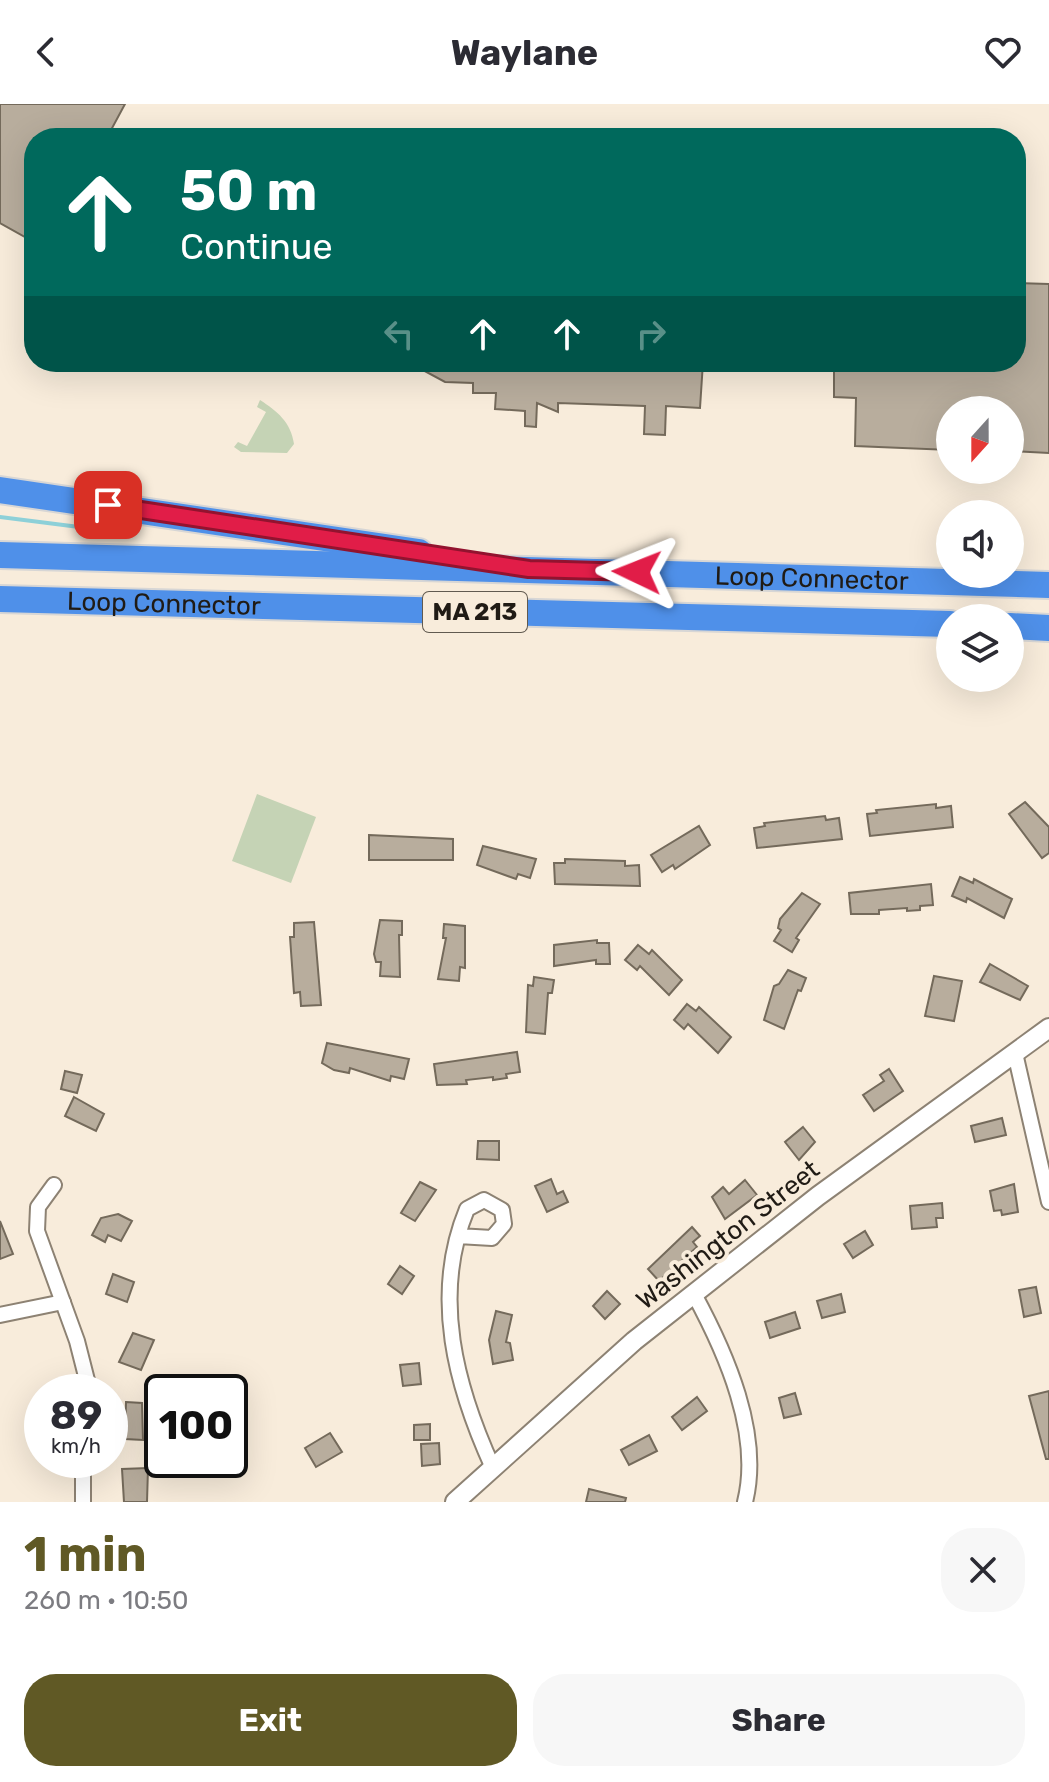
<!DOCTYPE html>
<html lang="en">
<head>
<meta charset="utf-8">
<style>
  :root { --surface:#fff; --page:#f7f7f7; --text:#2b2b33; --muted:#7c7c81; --accent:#605925 }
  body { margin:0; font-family:Rubik,sans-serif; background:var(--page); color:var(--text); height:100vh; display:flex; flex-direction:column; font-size:30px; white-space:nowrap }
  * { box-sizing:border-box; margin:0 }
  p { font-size:26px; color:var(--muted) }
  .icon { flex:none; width:44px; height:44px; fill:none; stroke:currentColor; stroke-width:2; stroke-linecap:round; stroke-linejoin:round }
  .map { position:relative; height:1398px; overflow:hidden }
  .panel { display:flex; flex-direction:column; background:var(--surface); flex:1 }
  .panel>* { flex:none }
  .top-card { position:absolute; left:24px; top:24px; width:1002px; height:244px; border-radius:32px; box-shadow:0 8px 32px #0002; background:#00695c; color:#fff; overflow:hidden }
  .needle { width:52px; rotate:201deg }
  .controls { position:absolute; left:936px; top:292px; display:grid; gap:16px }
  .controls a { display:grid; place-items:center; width:88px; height:88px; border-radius:50%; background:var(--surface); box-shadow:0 8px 32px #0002; font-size:40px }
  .speed { position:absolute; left:24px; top:1270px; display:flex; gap:16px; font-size:40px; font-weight:700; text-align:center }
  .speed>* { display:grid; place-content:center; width:104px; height:104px; border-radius:50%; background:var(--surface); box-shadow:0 8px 32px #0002; line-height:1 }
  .speed small { font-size:20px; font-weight:400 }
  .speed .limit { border:4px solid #111; border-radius:12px; background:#fff; color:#111 }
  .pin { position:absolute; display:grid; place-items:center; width:68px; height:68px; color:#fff; margin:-34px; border-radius:16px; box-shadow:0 4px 12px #0006 }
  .me { position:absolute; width:88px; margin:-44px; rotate:272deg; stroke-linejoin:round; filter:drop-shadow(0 0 6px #0008) }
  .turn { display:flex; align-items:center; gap:28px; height:168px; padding:0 24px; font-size:36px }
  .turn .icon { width:104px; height:104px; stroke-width:2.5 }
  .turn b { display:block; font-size:56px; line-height:68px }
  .lanes { display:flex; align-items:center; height:76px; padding:0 24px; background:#0003; justify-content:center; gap:40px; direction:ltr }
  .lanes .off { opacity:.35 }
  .round { display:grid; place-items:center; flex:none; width:84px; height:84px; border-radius:32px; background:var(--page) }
  .head { display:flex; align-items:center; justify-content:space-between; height:136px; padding:0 24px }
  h1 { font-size:48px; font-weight:700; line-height:60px; color:var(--accent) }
  .cta { display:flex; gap:16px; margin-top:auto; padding:16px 24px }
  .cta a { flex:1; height:92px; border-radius:32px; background:var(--accent); color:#fff; font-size:32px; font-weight:700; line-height:92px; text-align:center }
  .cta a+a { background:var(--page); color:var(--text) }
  header { display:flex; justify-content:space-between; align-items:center; height:104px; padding:0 24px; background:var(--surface); font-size:36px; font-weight:700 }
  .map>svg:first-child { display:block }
  .green { fill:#c5d3b5 }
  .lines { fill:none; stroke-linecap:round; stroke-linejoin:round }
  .stream { stroke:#8dd0d8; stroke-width:4 }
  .building { fill:#b8ad9d; stroke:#746a5b; stroke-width:2 }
  .minor-casing { stroke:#8d8273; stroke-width:18 }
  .tertiary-casing { stroke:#8d8273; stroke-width:22 }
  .motorway-casing { stroke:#d7d6d5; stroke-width:30 }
  .minor { stroke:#fff; stroke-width:14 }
  .tertiary { stroke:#fff; stroke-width:18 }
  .motorway { stroke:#4f90e9; stroke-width:26 }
  .route-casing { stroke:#92132f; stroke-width:20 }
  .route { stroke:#e11d48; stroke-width:14 }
  .labels { text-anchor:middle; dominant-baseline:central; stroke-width:8; stroke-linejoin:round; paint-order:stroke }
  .shield { fill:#f8ecdb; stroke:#615a50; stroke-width:2 }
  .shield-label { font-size:24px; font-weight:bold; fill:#201b15 }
  .street-label { font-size:26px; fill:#201b15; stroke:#f8ecdb }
</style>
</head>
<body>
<header><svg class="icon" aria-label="back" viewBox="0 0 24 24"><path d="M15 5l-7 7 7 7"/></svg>Waylane<svg class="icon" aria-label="heart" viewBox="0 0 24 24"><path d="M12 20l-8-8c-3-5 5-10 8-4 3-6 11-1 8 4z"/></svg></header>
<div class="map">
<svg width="1049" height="1398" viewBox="0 0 1049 1398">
  <rect width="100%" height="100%" fill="#f8ecdb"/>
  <g class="green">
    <path d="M260,296C277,307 291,318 294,340L287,349L241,348L234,343L238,338L247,342L266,308L257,303Z"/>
    <path d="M257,690L316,713L291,779L232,757Z"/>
  </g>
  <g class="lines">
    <path class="stream" d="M0,413L87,424"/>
  </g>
  <g class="building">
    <path d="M0,0H125L111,26L127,34H34V138L0,119Z"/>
    <path d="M1016,179L1049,180V349L1010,347V306H950V346L855,342L856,294L834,293V258H1016Z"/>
    <path d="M408,258H703L700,304L666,302L665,331L644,330L645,302L558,299V308L537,299L536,323L525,322V307L495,305L496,289H473V279L445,278Z"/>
    <path d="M1025,698L1049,723V749L1042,754L1009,710Z"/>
    <path d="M936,700V704L951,702L953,723L870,732L867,710L877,709L876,706Z"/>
    <path d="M825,712L826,716L839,714L842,735L757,744L754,724L765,722L764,719Z"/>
    <path d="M699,722L710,741L675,765L673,761L662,768L651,751Z"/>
    <path d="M369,731L453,735V756H369Z"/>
    <path d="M483,742L536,755L530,774L518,770L516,775L477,761Z"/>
    <path d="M565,755L625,757V762L639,761L640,782L555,780L554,759H565Z"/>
    <path d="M960,773L973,779L974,775L1012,795L1004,814L967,794L966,798L952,792Z"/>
    <path d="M931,780L933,801L920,802V806L907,807V804L879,806V810H851L849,789Z"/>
    <path d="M802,789L820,800L796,834L799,836L792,848L774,837L781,826L778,824L780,815Z"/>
    <path d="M380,816L402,817V831H399L400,873L380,872L381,858H376L374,850Z"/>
    <path d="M314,818L321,901L301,902L300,888L294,889L290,833H294V819Z"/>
    <path d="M444,820L465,822V864L460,863L459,877L438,875L446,834H443Z"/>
    <path d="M597,836V839H609L610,860H596V856L554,862V841Z"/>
    <path d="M638,841L649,850L652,846L682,876L669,891L640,862L637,866L625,856Z"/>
    <path d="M990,860L1028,882L1020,896L980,878Z"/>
    <path d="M788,866L806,874L801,887L798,886L784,925L764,916L774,882L779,880Z"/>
    <path d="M934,872L962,877L954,917L925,912Z"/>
    <path d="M534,873L554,876L552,889H548L545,930L526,928L528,881L533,882Z"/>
    <path d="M687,900L696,907L699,903L731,933L718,949L688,920L684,925L674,916Z"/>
    <path d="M327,939L409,955L404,975L391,972L390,977L350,964L349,969L334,966L322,959Z"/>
    <path d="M517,948L520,968L506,970L507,974L493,976V973L466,976L467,980L437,981L434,960Z"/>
    <path d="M889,965L903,987L874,1007L863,991L884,977L880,971Z"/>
    <path d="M65,967L82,971L77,989L61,985Z"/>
    <path d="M74,993L104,1010L96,1027L65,1012Z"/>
    <path d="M1002,1014L1006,1031L975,1038L971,1022Z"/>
    <path d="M803,1023L815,1038L799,1056L785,1038Z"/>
    <path d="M478,1037H499V1056L477,1055Z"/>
    <path d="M551,1075L557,1090L563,1087L568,1098L547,1108L535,1082Z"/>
    <path d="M745,1076L757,1091L725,1115L712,1093L723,1083L729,1090Z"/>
    <path d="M420,1078L436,1086L415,1117L401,1109Z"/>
    <path d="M1014,1080L1018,1108L1002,1111L1001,1106L994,1107L990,1087Z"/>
    <path d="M942,1099L943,1114H936L937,1123L912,1125L910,1102Z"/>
    <path d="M118,1110L132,1117L121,1137L108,1131L105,1138L92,1131L101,1114Z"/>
    <path d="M0,1117L13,1150L0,1155Z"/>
    <path d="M692,1123L700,1132L693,1138L697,1143L659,1177L648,1165Z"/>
    <path d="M865,1127L873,1141L853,1154L844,1140Z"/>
    <path d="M400,1162L414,1172L402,1190L388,1180Z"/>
    <path d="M113,1170L134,1178L127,1198L106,1190Z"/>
    <path d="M1036,1183L1041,1209L1024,1213L1019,1186Z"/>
    <path d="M607,1187L620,1200L605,1215L593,1202Z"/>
    <path d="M841,1190L845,1208L822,1214L817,1197Z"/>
    <path d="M496,1207L512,1211L506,1238L510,1239L513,1256L493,1260L489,1236Z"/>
    <path d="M795,1208L800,1224L770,1234L765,1218Z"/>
    <path d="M133,1229L154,1236L141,1266L119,1258Z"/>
    <path d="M419,1259L421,1280L403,1282L400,1261Z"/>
    <path d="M1049,1287V1355H1046L1029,1292Z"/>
    <path d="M795,1289L801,1310L784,1314L779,1294Z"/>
    <path d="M697,1293L707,1307L682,1326L672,1313Z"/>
    <path d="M126,1298L142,1299L143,1336L125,1335Z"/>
    <path d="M430,1320V1336H414V1321Z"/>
    <path d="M330,1329L342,1348L316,1363L305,1344Z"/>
    <path d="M649,1331L657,1347L629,1361L621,1346Z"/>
    <path d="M439,1339L440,1360L422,1362L421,1340Z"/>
    <path d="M148,1364L147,1398H124L122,1365Z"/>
    <path d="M589,1385L626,1394L625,1398H586Z"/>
  </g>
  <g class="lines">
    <defs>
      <g id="minor">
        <path d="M1015,949L1049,1098"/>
        <path d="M54,1081L38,1103L37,1127L77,1237L90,1288"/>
        <path d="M458,1132L492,1134L504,1120L502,1106L484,1096L467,1105C431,1192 456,1283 493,1364"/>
        <path d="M694,1190C726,1249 762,1330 745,1398"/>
        <path d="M0,1211L63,1198"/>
        <path d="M83,1356V1398"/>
      </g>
      <path id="tertiary" d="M455,1398L634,1237L818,1092L1049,924"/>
      <g id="motorway">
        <path d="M0,386L419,448"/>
        <path id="s1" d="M0,451L1049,481"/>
        <path id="s2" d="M0,495L950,520"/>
        <path d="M1010,522L1049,524"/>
      </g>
    </defs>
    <use href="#minor" class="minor-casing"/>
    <use href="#tertiary" class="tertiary-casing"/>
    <use href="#motorway" class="motorway-casing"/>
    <use href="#minor" class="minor"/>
    <use href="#tertiary" class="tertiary"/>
    <use href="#motorway" class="motorway"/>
  </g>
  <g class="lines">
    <defs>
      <path id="route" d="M108,401L529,465L637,468"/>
    </defs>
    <use href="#route" class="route-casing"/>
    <use href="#route" class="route"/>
  </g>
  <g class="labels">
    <rect class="shield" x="423" y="488" width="104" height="40" rx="6"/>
    <g class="shield-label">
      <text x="475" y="508">MA 213</text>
    </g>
    <g class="street-label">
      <text stroke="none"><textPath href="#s1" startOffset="812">Loop Connector</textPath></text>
      <text stroke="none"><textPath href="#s2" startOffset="164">Loop Connector</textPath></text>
      <text transform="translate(728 1131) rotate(-38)">Washington Street</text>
    </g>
  </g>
</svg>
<div class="controls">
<a><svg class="needle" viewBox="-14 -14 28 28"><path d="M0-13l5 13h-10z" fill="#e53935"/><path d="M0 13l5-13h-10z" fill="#7c7c81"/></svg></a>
<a><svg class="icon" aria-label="sound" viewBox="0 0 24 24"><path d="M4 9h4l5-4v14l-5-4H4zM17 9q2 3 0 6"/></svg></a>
<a><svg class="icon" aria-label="layers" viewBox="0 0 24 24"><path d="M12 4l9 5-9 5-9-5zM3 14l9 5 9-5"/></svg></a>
</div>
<div class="speed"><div>89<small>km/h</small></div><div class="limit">100</div></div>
<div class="pin" style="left:108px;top:401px;background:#d93025"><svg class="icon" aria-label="arrive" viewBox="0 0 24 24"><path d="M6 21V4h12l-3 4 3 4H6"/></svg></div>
<svg class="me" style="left:637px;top:468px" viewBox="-20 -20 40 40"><path d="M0-17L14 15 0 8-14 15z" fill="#e11d48" stroke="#fff" stroke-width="4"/></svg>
<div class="top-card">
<div class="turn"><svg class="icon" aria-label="ahead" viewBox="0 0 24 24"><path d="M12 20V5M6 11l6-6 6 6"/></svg><div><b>50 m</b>Continue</div></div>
<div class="lanes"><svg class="icon off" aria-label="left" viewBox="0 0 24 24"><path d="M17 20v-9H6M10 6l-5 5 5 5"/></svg><svg class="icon" aria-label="ahead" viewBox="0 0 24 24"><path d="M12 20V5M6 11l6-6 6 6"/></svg><svg class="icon" aria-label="ahead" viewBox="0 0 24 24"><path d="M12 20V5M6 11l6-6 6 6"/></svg><svg class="icon off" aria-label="right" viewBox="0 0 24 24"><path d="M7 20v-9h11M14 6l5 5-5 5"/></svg></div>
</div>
</div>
<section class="panel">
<div class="head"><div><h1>1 min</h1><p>260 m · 10:50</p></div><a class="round"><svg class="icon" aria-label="close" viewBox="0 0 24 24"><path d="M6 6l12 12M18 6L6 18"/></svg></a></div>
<div class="cta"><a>Exit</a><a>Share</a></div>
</section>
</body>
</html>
